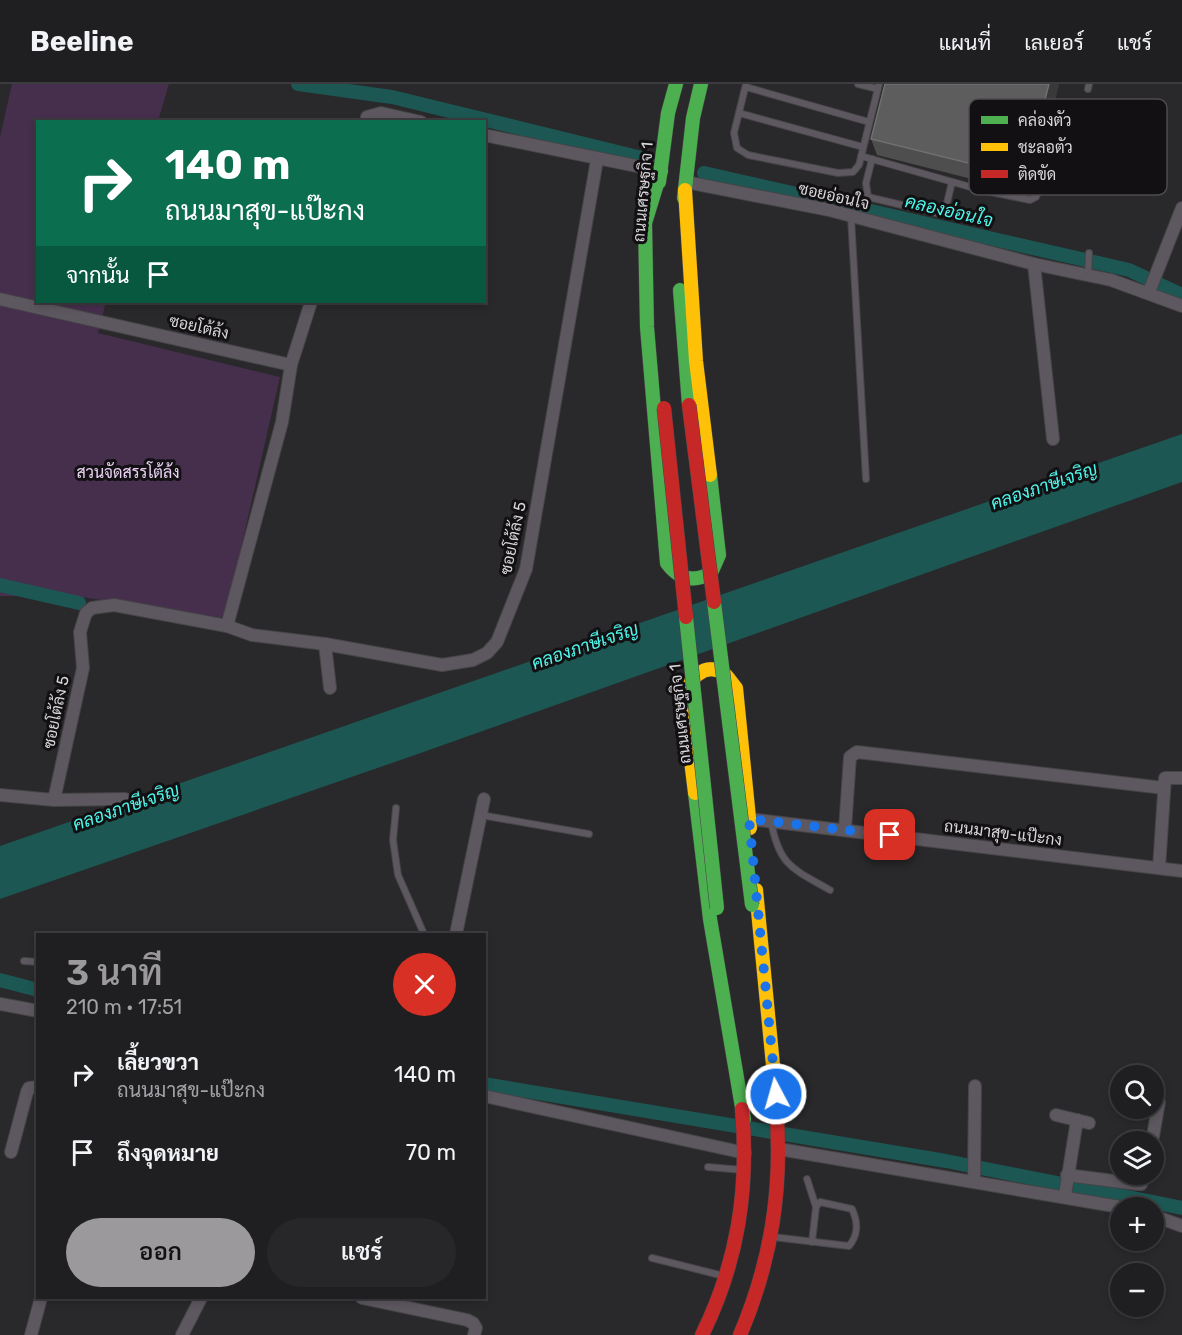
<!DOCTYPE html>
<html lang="th">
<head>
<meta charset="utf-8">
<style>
  :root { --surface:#1f1e20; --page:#272729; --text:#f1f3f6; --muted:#a1a2a5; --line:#3c3c3e; --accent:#9b999c }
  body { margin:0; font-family:Rubik,Sarabun,sans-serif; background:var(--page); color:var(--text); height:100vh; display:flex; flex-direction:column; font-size:22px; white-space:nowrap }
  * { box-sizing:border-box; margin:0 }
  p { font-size:20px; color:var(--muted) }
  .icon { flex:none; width:33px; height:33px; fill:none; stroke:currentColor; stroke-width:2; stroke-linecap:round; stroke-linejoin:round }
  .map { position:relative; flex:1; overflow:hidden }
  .sheet { position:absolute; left:36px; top:849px; width:450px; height:366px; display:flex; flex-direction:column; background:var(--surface); border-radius:0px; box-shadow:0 3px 9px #0003,0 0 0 2px var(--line) }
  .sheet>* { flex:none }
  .hud { position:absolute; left:36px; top:36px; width:450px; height:183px; border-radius:0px; box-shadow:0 3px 9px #0003,0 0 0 2px var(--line); background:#0b6e4f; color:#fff; overflow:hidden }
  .buttons { position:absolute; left:1110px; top:981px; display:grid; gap:12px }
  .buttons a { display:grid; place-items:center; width:54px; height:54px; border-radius:50%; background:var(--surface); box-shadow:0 3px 9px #0003,0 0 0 2px var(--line); font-size:30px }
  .pin { position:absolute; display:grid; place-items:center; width:51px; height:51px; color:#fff; margin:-26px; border-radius:12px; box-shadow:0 3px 9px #0006 }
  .me { position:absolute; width:66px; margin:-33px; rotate:354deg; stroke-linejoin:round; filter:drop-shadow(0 0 4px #0008) }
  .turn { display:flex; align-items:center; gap:21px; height:126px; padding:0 30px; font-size:27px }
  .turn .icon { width:78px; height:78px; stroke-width:2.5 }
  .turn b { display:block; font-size:42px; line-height:51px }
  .then { display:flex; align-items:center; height:57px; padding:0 30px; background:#0003; gap:12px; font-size:22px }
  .round { display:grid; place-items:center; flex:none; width:63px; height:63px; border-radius:32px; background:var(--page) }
  .head { display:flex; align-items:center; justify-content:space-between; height:102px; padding:0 30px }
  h1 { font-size:36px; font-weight:600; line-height:45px; color:var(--accent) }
  .primary-button { display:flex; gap:12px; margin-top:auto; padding:12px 30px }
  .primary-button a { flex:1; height:69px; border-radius:36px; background:var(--accent); color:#111; font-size:24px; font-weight:600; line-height:69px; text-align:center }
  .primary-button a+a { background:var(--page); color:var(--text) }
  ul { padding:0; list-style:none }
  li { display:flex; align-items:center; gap:18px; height:78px; padding:0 30px }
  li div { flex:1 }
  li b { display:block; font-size:22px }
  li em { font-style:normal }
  header { display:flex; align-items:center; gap:36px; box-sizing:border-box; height:84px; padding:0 30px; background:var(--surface); border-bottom:2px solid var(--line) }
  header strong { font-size:28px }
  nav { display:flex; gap:33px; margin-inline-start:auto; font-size:21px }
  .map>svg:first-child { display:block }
  .green { fill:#462e4d }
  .water { fill:#1c5753 }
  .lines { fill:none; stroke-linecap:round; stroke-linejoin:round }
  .canal { stroke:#1c5753; stroke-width:14 }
  .lane-casing { stroke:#454446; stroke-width:8 }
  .street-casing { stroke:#454446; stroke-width:14 }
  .fast-casing { stroke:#454446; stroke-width:15 }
  .slow-casing { stroke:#454446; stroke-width:15 }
  .jam-casing { stroke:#454446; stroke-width:15 }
  .lane { stroke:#5d5760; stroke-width:6 }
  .street { stroke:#5d5760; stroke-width:12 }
  .fast { stroke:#4caf50; stroke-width:14 }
  .slow { stroke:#ffc107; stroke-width:14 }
  .jam { stroke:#c62828; stroke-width:14 }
  .fast-bridge-casing { stroke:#454446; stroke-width:15; stroke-linecap:butt }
  .jam-bridge-casing { stroke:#454446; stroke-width:15; stroke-linecap:butt }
  .fast-bridge { stroke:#4caf50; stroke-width:14 }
  .jam-bridge { stroke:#c62828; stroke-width:14 }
  .wall { fill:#4e4e4f }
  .shaded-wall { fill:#39393a }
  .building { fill:#5d5d5e; stroke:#707071; stroke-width:1.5 }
  .route { stroke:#1a73e8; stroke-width:10; stroke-dasharray:0 18 }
  .labels { text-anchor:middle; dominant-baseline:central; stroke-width:6; stroke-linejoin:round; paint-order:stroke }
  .street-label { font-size:16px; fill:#d8d6d9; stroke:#121012 }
  .park-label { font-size:16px; fill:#ead1f4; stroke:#121012 }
  .water-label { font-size:18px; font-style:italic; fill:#4ef7eb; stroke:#121012 }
  .key { fill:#121012; stroke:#4d4b4e; stroke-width:1.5 }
  .key-label { font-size:16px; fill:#d8d6d9 }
</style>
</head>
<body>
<header>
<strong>Beeline</strong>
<nav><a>แผนที่</a><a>เลเยอร์</a><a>แชร์</a></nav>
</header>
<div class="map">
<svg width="1182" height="1251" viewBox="0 0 1182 1251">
  <rect width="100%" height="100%" fill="#29282a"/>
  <path class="green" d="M12,0H169L158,37L38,38V218H106L98,249L280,293L225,534L74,512H0V53Z"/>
  <path class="water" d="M1182,350V398L415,671L0,815V762Z"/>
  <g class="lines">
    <g class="canal">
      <path d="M298,0L392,13L650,76"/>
      <path d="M704,89L1129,186L1182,211"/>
      <path d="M0,501L79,519"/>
      <path d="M0,896L38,906"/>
      <path d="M484,1000L946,1077L1182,1124"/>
    </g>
    <defs>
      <g id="lane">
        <path d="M746,0L734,49L737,64L748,71L838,89L853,88L859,81L879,0"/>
        <path d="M858,0L878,5"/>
        <path d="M746,3L869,38"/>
        <path d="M1088,5L1089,0"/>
        <path d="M739,29L863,63"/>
        <path d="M861,72L981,106L1030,116L1036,113L1040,103"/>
        <path d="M872,75L866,99L868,113L940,130L946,123L952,98"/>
        <path d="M851,133L866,395"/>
        <path d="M1088,191L1089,169"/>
        <path d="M396,724L393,756L398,791L424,850"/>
        <path d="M481,731L589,750"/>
        <path d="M771,737C779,782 793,785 830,806"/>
        <path d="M24,877L38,878"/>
        <path d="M708,1083L743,1086"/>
        <path d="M807,1095L816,1123L812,1158"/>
        <path d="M773,1153L849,1162C859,1150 858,1138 852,1125L820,1118L816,1123"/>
        <path d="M652,1174L724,1192"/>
      </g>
      <g id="street">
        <path d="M366,38L367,33L381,29L421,38"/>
        <path d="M484,51L661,87"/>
        <path d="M686,98L829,126L1034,180L1111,196L1182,222"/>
        <path d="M1034,180L1053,355"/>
        <path d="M1149,208L1182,124"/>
        <path d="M0,215L291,281"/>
        <path d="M227,542L282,338L291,281L311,218"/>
        <path d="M325,560L330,604"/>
        <path d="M0,711L54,716L83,584L80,548L86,529L92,524L114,521L227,542L252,551L325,560L442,581L473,576L487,569L497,558L526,485L597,76"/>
        <path d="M54,716L125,715"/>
        <path d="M749,735L1182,787"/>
        <path d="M845,745L850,673L857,668L1164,704"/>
        <path d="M1159,784L1165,694H1182"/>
        <path d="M456,850L484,715"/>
        <path d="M0,920L38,927"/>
        <path d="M484,1012L745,1069"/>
        <path d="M1056,1031L1089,1039"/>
        <path d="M1152,1058L1159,1018"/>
        <path d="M779,1065L1126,1124"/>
        <path d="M11,1068L27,1008L29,1004L38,1003"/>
        <path d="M1067,1091L1137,1100H1141L1146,1090"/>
        <path d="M974,1096L975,1002"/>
        <path d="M1065,1111L1077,1036"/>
        <path d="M1154,1132L1182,1142"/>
        <path d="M362,1214L467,1236L473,1239L476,1244L474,1251"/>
        <path d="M31,1251L41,1214"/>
        <path d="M182,1251L201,1214"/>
      </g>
      <g id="fast">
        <path d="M661,87L645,139L647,243L667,479C679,495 693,499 711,489L719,471L710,391"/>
        <path d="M659,98L668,29L676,0"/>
        <path d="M684,114L693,34L701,0"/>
        <path d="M680,206L689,321"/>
        <path d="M695,709L710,835L744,1035"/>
      </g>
      <g id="slow">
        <path d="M685,106L696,277L710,391"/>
        <path d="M695,709L683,612C688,596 705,577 723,589C728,592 732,600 736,604L750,744"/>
        <path d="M756,806L778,1033"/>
      </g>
      <g id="jam">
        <path d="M702,1251C738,1178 749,1105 742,1025"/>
        <path d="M740,1251C772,1176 783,1102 776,1021"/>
      </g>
    </defs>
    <use href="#lane" class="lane-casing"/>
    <use href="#street" class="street-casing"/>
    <use href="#fast" class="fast-casing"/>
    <use href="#slow" class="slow-casing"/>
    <use href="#jam" class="jam-casing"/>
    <use href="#lane" class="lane"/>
    <use href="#street" class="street"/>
    <use href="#fast" class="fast"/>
    <use href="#slow" class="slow"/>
    <use href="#jam" class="jam"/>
    <defs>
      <g id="fast-bridge">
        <path d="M714,518L752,821"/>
        <path d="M686,533L717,824"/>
      </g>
      <g id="jam-bridge">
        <path d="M689,321L714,518"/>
        <path d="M664,324L686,533"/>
      </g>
    </defs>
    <use href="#fast-bridge" class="fast-bridge-casing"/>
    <use href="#jam-bridge" class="jam-bridge-casing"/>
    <use href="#fast-bridge" class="fast-bridge"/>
    <use href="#jam-bridge" class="jam-bridge"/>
  </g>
  <path class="wall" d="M885,0H1059L1031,110L877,71L871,55Z"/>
  <path class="shaded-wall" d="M1049,0H1059L1031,110L1025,93Z"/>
  <path class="building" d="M885,0H1049L1025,93L871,55Z"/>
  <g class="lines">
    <path class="route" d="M776,1010L749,735L890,751"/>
  </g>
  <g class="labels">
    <g class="street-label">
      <text transform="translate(643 108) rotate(-85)">ถนนเศรษฐกิจ 1</text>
      <text transform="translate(834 112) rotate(13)">ซอยอ่อนใจ</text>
      <text transform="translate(199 243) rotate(13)">ซอยโต้ล้ง</text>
      <text transform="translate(513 454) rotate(-78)">ซอยโต้ล้ง 5</text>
      <text transform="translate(56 628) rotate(-78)">ซอยโต้ล้ง 5</text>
      <text transform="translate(680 630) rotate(-96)">ถนนเศรษฐกิจ 1</text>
      <text transform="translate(1003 749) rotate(7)">ถนนมาสุข-แป๊ะกง</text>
    </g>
    <g class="park-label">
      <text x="128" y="388">สวนจัดสรรโต้ล้ง</text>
    </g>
    <g class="water-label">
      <text transform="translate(949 127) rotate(13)">คลองอ่อนใจ</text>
      <text transform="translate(1044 402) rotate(-19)">คลองภาษีเจริญ</text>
      <text transform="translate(585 562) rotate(-19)">คลองภาษีเจริญ</text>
      <text transform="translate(126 723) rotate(-19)">คลองภาษีเจริญ</text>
    </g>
  </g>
  <rect x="969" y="15" width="198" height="96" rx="9" class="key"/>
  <rect x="981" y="32" width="27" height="8" fill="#4caf50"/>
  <rect x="981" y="59" width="27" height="8" fill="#ffc107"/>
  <rect x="981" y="86" width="27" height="8" fill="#c62828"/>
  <g class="key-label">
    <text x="1018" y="42">คล่องตัว</text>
    <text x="1018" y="69">ชะลอตัว</text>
    <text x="1018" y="96">ติดขัด</text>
  </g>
</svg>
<div class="buttons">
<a><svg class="icon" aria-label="search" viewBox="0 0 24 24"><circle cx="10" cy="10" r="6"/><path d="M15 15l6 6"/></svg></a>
<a><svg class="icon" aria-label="layers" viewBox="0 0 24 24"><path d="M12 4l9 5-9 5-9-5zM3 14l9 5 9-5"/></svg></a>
<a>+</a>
<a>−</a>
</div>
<div class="pin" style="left:890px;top:751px;background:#d93025"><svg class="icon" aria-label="arrive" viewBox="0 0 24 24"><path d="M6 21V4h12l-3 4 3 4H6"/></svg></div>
<svg class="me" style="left:776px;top:1010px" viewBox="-20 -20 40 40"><circle r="17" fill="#1a73e8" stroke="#fff" stroke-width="3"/><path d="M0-11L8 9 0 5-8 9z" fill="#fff"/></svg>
<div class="hud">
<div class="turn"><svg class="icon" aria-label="right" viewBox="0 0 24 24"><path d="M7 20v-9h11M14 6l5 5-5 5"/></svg><div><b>140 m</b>ถนนมาสุข-แป๊ะกง</div></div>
<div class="then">จากนั้น<svg class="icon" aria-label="arrive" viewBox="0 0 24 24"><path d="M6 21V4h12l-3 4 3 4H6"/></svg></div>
</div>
<section class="sheet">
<div class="head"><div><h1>3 นาที</h1><p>210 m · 17:51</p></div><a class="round" style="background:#d93025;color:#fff"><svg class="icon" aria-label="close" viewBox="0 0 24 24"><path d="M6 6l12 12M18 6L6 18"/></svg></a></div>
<ul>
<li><svg class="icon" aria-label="right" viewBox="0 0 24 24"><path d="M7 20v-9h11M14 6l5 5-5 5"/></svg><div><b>เลี้ยวขวา</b><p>ถนนมาสุข-แป๊ะกง</p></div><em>140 m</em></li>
<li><svg class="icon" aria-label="arrive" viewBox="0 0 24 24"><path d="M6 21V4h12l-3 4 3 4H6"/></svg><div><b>ถึงจุดหมาย</b></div><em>70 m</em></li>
</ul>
<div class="primary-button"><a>ออก</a><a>แชร์</a></div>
</section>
</div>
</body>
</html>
